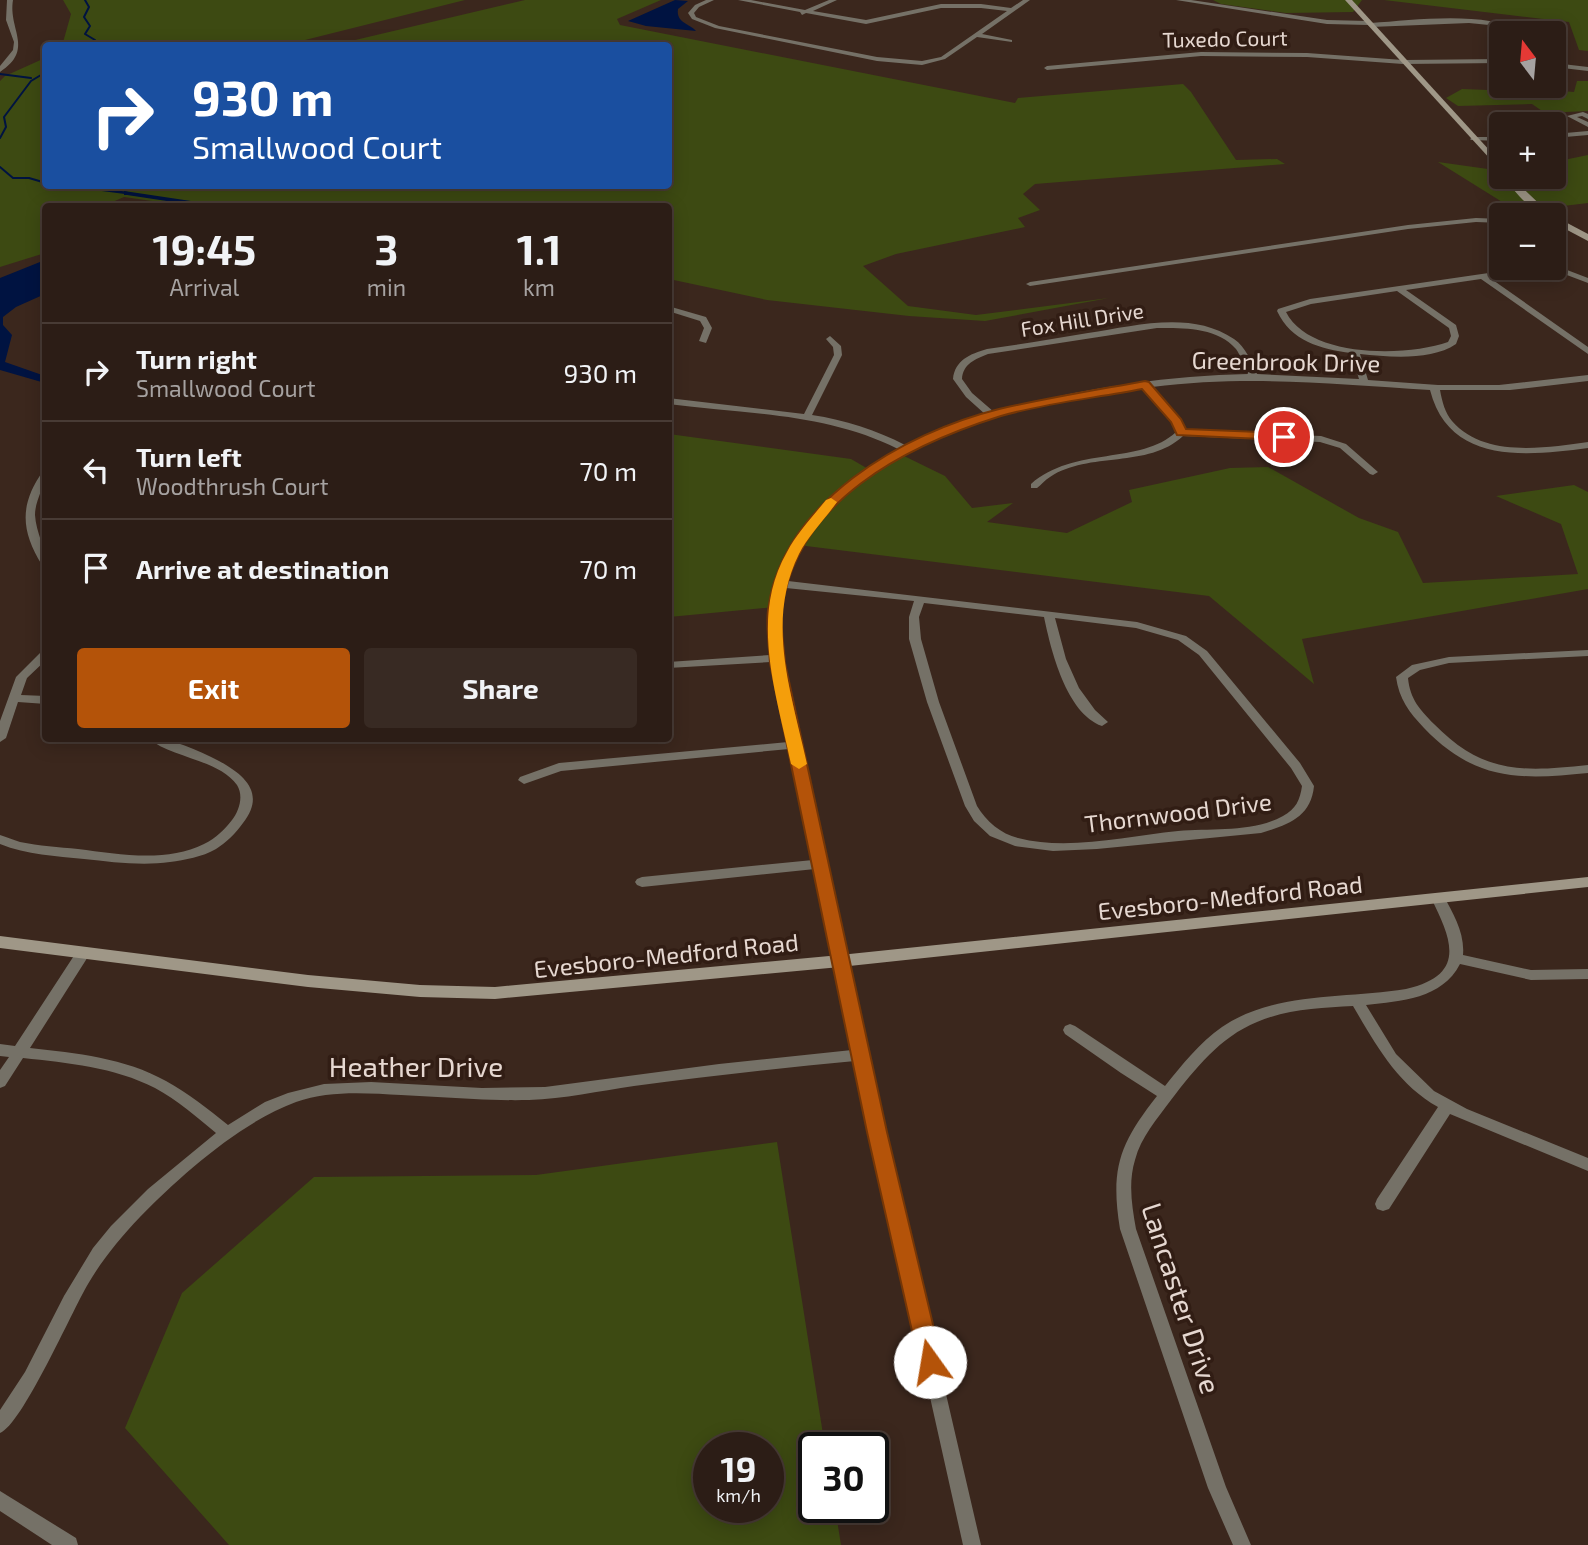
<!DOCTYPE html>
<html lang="en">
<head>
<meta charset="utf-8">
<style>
  :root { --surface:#2c1d16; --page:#382a23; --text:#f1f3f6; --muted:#a6a2a1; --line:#483b35; --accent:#b45309 }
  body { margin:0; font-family:"Exo 2",sans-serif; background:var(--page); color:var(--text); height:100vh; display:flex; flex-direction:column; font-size:26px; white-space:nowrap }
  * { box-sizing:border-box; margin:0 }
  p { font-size:23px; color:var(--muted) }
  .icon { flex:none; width:38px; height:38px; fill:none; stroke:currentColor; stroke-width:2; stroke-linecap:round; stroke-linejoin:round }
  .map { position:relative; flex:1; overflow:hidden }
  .panel { position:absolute; left:42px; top:203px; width:630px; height:539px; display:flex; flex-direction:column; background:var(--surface); border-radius:7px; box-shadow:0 4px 18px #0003,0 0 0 2px var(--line) }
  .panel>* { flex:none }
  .banner { position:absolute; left:42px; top:42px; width:630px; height:147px; border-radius:7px; box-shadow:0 4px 18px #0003,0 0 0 2px var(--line); background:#1a4fa0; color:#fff; overflow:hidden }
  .needle { width:46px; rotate:344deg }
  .controls { position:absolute; left:1489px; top:21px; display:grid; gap:14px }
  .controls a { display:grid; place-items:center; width:77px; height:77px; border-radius:7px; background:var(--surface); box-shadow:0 4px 18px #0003,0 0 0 2px var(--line); font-size:35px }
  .speed { position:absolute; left:693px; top:1432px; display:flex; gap:14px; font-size:35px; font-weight:700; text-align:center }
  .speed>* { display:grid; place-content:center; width:91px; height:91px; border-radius:50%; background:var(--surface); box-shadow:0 4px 18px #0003,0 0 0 2px var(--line); line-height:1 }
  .speed small { font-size:18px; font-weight:400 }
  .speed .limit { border:4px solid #111; border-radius:10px; background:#fff; color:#111 }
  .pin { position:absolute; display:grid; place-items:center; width:60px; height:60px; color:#fff; margin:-30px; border:4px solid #fff; border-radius:50%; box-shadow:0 2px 7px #0007 }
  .me { position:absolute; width:77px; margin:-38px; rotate:347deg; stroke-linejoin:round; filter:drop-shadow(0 0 5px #0008) }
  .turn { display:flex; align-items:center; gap:24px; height:147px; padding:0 35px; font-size:32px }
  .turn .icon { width:91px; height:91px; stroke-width:2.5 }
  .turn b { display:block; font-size:49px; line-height:60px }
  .eta { display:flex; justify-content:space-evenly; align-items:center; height:119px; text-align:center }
  .eta b { font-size:42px; font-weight:700; line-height:49px }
  .button { display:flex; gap:14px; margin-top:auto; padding:14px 35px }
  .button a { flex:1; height:80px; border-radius:7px; background:var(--accent); color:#fff; font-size:28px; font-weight:700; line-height:80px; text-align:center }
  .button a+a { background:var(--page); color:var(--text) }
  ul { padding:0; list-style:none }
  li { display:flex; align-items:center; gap:21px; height:98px; padding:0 35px; border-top:2px solid var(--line) }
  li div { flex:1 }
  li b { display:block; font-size:26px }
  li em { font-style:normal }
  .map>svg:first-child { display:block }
  .green { fill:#3d4a12; fill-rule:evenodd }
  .water { fill:#001341 }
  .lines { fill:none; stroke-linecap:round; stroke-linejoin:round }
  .stream-far1 { stroke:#001341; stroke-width:2 }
  .stream { stroke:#001341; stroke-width:2.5 }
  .canal { fill:#001341; fill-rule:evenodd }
  .street { fill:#757167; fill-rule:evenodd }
  .secondary { fill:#9f9787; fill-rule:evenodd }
  .route { fill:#b45309; stroke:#753606; stroke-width:2 }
  .slow { fill:#f59e0b }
  .labels { text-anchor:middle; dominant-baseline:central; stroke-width:7; stroke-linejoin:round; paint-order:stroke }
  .far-street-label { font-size:21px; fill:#e6d8d1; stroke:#311d14 }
  .street-label { font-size:24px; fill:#e6d8d1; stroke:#311d14 }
  .near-street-label { font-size:28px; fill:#e6d8d1; stroke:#311d14 }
</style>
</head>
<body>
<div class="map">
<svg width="1588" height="1545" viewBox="0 0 1588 1545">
  <rect width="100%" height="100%" fill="#3b271d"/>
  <g class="green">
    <path d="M63,0H465L285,45L62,46L71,14Z"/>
    <path d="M525,0H661L617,19L620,25L1015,103L1018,98L1183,84L1191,92L1236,160L1277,159L1285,164L1035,184L1023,194L1040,210L1018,218L1025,227L896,254L863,266L908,306L976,315L1109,298L985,321L909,316L767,300L669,279L668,206H187L124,197L103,206H46L45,253L0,267V81L5,76L45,58L46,186H668V46L334,45Z"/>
    <path d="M1213,0H1362L1353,12L1286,13L1221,4Z"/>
    <path d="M1384,0H1588V51L1579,50L1569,22Z"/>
    <path d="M1577,81H1588V111L1545,113L1532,104L1458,106L1446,98L1462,89L1488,90L1492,82L1501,83L1502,86L1574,92Z"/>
    <path d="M1588,155V203L1555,207L1540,203L1507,205L1438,162L1495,170L1493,164L1501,163L1502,177H1554V162Z"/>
    <path d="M669,434L851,459L870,470L902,455L945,476L972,508L1013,503L987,522L1067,533L1132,502L1129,490L1230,468L1268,467L1359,518L1398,532L1423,583L1578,574L1561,524L1496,496L1574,485L1588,492V589L1302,639L1314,684L1209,596L798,545L776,607L669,617Z"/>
    <path d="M777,1142L825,1447H814V1507H835L841,1545H229L125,1428L182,1293L314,1177L536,1175ZM709,1447H768V1507H709Z"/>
  </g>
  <g class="water">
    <path d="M675,0L688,1L678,9C676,23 689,23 696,31L646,26L628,21Z"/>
    <path d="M45,260V294L16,307L3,317V325L12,335L5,362L45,376V383L0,370V278Z"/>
  </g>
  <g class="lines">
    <g class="stream-far1">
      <path d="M85,0L89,7L84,17L90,26L85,34L95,40L89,46"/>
      <path d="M0,74L31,78"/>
      <path d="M0,138L6,127L4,117L31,81L46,72"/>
      <path d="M0,167L13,178H29L46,183"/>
    </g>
    <path class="stream" d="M73,186L127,193"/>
    <path class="canal" d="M124,191L211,204L215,206H200L127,195H124Z"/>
    <g class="street">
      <path d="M7,0H13C8,30 35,49 0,72V66L13,50L14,42L6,20Z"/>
      <path d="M706,0H714L699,7L694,13L696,17L719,26L877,57L922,61L941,57L1007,11L981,8H941L866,24L806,13L802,15L800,12L738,0H751L805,10L829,0H837L813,11L866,20L941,4H981L1011,8L1023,0H1030L982,34L1012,40V42L977,37L945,59L922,65L877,61L715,28L692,19L688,13L695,5Z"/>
      <path d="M1176,0H1191L1327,20L1368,21L1371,23C1416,20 1486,10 1527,33H1519L1489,25L1469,23L1371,27L1368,25L1327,24Z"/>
      <path d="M1201,52L1307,53L1403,60L1502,59V63L1403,64L1307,57L1201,56L1047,70L1044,68L1047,66Z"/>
      <path d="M1554,63L1588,67V71L1554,67Z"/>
      <path d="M1583,112L1588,114V119L1582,116L1577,117L1588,122V127L1567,116Z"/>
      <path d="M1588,131V135L1554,138V134Z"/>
      <path d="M1473,137H1502V141L1471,140L1470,139Z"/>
      <path d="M1476,218L1502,219V223L1476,222L1408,229L1030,286L1026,284L1030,282L1408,225Z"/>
      <path d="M1554,265L1588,278V283L1551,269L1554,268Z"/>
      <path d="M1523,268H1541L1537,270L1490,278L1588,347V354L1481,279L1406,290L1456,325L1459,336L1456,344C1431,361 1389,357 1360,354L1368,380L1438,385H1499L1588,375V381L1510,390H1440C1442,401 1445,413 1452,421C1484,458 1545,448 1588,442V448C1527,456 1449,465 1430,390C1334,384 1249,375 1152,387L1180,419L1185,430L1321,436L1346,444L1378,472L1373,475L1370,474L1340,448L1320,442L1183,436C1148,469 1089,451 1050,477C1045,480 1041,485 1037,488H1031V484C1074,446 1141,465 1176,432L1173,422L1143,388L1126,391C999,411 835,444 788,581L1137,622L1186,636L1207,651L1300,763L1314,786C1311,817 1288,825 1261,833L1097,849L1053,851L1015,846L990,836L974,821L965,806L927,702L909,639V617L914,601L786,588L780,623L783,663L885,1131L981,1545H963L855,1061C781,1068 707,1076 634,1086C599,1091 564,1099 529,1100C486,1101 444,1097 401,1095C367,1093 329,1090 296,1102C241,1122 181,1175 140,1217C120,1238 102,1260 88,1284C72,1311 22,1425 0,1433V1410L25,1372L64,1296L93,1248L111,1226L148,1189L216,1133C197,1117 177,1100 155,1088C114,1067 68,1063 23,1058L5,1086L0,1088V1070L9,1057L0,1056V1044L15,1046L79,948H89L91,952L30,1048C76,1053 125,1058 166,1081C188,1093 208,1109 228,1125L265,1102L288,1093L324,1084L371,1082L482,1088L545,1087L719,1064L852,1050L815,869L642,887L637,885L635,882L637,879L642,877L813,860L789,749L561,771L524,784L518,780L520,777L559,763L788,742L771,662L668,668V662L770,655C760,559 821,494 898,449C827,413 747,414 668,404V398L804,414L834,355L833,347L826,339L830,336L841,346L842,355L812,415C845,420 876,430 905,445L936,431L986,415L966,397L953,379C955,360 970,354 987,349C1021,344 1054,339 1088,333C1135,326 1191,310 1234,339C1246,347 1251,362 1257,374L1359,379L1351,353C1320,349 1291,341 1277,311L1278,309L1310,299ZM1397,291L1449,328L1451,336L1448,342C1406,357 1309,358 1286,312L1311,304ZM1157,328C1183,328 1217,327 1236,349C1241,356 1244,366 1248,374C1163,376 1076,389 994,412L972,393L962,379C963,364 975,359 988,354ZM924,603L1044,617C1051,650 1066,713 1102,726L1108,722L1095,710L1079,688L1066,659L1055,618L1136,628L1178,640L1199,655L1291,768L1302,786C1300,800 1296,809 1283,816C1252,833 1212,828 1178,831C1126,836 1069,851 1018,838C1001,834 986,821 977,806L939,702L921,639L919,617Z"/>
      <path d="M668,306L706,317L712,328L706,343L699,341L704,328L700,321L668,311Z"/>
      <path d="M46,470C46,486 35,499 35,515C36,533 46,548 46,566L42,565C21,531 19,505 43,471Z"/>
      <path d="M46,650V660L27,678L21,695L46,696V704L18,702L6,738L0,742V721L16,677L42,651Z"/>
      <path d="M1588,650V656L1449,663L1420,670L1408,678C1410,699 1420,710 1434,724C1483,774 1522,772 1588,765V773C1519,780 1475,781 1424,728C1409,712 1399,699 1396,677L1412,665L1449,657Z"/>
      <path d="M148,738C173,738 197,750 219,761C245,775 266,794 243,823C235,834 227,842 216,849C202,857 185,860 170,862C142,866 112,862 84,859C56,856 27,855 0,844V835C7,837 13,840 20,842C39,846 59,847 78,849C118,854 166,863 204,844C216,838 224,830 232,820C239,811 244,796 237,785C218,759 171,758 148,738Z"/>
      <path d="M1438,893L1443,895C1453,913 1465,933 1463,955L1531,970L1588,969V979L1531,980L1460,964C1442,999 1401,1001 1366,1005L1396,1054L1434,1091L1467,1109L1588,1158V1171L1450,1114L1389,1209L1383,1211L1377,1209L1375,1204L1377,1199L1438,1107C1397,1084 1376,1045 1353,1006C1321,1008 1287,1009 1257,1022C1220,1037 1195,1069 1171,1100C1157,1119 1141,1137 1135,1160C1128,1183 1132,1206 1136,1229L1226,1487L1251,1545H1233L1208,1488L1120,1229C1110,1168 1120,1143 1157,1096L1121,1073L1065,1034L1063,1030L1065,1026L1070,1024L1075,1026L1165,1086C1182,1065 1199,1043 1222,1027C1275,991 1345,999 1406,989C1467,975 1452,940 1431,898L1433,895Z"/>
      <path d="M0,1491L76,1538L78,1545H52L0,1511Z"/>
    </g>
    <g class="secondary">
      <path d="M1345,0H1352L1502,164V172Z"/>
      <path d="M1503,177H1511L1551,215C1532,215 1515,191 1503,177Z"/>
      <path d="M1554,216L1588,234V241L1554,223Z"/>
      <path d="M1588,877V887L840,967L495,999L420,997L308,987L0,948V936L308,975L420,985L495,987L840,955Z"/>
    </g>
  </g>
  <path class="route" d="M1145,381L1149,382L1181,419L1186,429L1284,433L1291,437L1284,440L1177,435L1171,422L1142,389C1096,398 1046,403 1001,416C908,445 795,501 782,610C780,626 784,646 785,663L887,1132L942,1362L938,1369L930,1372L923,1369L919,1362L867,1132L770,663C769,646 766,626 768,610C782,502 903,433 999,409C1047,398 1096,390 1145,381Z"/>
  <path class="slow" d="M831,498L837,502C825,519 808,536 799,554C765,622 792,695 807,764L799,769L791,764C777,695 749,618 787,552C797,533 813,516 826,500Z"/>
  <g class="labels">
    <g class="far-street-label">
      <text transform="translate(1225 38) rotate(-1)">Tuxedo Court</text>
      <text transform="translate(1082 319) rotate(-9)">Fox Hill Drive</text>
    </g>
    <g class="street-label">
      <text transform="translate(1286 361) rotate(1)">Greenbrook Drive</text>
      <text transform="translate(1178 812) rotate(-7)">Thornwood Drive</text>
      <text transform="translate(1230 897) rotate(-6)">Evesboro-Medford Road</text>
      <text transform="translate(666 955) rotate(-6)">Evesboro-Medford Road</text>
    </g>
    <g class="near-street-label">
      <text x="416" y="1066">Heather Drive</text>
      <text transform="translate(1182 1298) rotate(72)">Lancaster Drive</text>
    </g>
  </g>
</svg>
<div class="controls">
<a><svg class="needle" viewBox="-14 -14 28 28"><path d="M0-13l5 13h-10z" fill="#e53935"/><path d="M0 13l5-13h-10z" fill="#a6a2a1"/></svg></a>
<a>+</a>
<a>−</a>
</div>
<div class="speed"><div>19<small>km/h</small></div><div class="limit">30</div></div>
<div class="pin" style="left:1284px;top:437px;background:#d93025"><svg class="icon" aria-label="arrive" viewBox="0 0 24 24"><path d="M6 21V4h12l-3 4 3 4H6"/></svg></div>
<svg class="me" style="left:930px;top:1362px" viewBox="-20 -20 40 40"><circle r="19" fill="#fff"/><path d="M0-13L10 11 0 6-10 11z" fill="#b45309"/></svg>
<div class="banner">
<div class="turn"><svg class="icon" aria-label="right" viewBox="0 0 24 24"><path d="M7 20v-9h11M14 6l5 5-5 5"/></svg><div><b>930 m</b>Smallwood Court</div></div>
</div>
<section class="panel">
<div class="eta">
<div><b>19:45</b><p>Arrival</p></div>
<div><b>3</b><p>min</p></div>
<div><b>1.1</b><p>km</p></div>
</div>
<ul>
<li><svg class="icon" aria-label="right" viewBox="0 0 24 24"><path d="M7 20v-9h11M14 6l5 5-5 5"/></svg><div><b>Turn right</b><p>Smallwood Court</p></div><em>930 m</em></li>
<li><svg class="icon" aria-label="left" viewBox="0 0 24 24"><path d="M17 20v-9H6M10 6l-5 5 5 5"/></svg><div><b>Turn left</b><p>Woodthrush Court</p></div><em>70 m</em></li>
<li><svg class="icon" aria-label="arrive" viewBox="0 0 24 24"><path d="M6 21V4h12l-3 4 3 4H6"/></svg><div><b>Arrive at destination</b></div><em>70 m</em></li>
</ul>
<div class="button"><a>Exit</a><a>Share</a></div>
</section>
</div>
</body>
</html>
